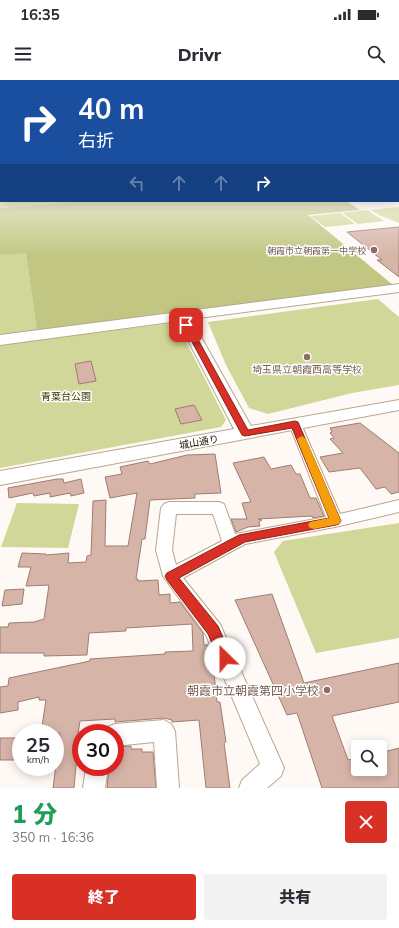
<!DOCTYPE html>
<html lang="ja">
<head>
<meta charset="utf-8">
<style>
  :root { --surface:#fff; --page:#f2f2f3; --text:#2b2b33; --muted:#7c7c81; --accent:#d93025 }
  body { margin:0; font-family:Mulish,"Noto Sans JP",sans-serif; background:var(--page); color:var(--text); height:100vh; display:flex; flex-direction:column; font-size:15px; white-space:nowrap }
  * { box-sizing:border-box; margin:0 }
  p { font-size:13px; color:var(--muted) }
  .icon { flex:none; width:22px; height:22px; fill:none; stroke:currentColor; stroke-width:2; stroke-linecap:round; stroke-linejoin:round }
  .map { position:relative; height:708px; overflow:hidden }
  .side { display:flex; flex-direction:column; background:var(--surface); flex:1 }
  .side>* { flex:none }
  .guide { position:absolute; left:0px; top:0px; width:399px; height:122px; box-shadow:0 2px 10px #0003; background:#1a4fa0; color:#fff; overflow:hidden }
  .buttons { position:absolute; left:351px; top:660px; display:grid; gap:8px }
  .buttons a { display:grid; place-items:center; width:36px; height:36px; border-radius:4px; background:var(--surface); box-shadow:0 2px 10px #0003; font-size:20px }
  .speed { position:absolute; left:12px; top:644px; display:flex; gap:8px; font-size:20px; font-weight:700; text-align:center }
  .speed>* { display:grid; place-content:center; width:52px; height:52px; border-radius:50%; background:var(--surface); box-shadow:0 2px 10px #0003; line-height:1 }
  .speed small { font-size:10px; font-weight:400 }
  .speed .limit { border:6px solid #d22; background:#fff; color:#111 }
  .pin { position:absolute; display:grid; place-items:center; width:34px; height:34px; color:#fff; margin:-17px; border-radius:8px; box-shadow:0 2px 6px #0006 }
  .me { position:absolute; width:44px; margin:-22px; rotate:337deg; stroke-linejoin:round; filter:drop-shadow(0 0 3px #0008) }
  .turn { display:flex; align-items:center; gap:14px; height:84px; padding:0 12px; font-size:18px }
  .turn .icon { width:52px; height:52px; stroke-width:2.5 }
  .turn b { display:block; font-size:28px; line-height:34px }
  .lanes { display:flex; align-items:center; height:38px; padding:0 12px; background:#0003; justify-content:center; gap:20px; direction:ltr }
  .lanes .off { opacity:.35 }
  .round { display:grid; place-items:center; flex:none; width:42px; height:42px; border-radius:4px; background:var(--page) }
  .headline { display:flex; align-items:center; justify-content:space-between; height:68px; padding:0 12px }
  h1 { font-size:24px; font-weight:800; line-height:30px; color:#1e9e55 }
  .action { display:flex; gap:8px; margin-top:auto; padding:8px 12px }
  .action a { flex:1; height:46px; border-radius:4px; background:var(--accent); color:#fff; font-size:16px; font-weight:800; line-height:46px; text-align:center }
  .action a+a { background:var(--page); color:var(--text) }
  .status { display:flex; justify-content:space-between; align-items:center; height:28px; padding:0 20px; background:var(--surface); direction:ltr }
  .status svg { height:11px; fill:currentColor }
  header { display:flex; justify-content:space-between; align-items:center; height:52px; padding:0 12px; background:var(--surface); font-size:18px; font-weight:800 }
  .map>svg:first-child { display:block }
  .green { fill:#d1d798 }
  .forest { fill:#c1c783 }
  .building { fill:#d7b4a8; stroke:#9e7d72 }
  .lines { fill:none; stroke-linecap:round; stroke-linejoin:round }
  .street-casing { stroke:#bba68c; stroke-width:2 }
  .secondary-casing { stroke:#bba68c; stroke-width:2 }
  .street { fill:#fff; fill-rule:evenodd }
  .secondary { fill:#fff; fill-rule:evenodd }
  .route { fill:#d93025; stroke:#8d1f18 }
  .slow { fill:#f59e0b }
  .education-dot { fill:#8d6e63; stroke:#fff; stroke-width:1.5 }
  .labels { text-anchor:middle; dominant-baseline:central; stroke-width:3; stroke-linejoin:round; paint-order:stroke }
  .far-education-label { font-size:9px; fill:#785e54; stroke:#fff; text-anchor:end }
  .education-label { font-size:10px; fill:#785e54; stroke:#fff }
  .park-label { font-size:10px; fill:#383b04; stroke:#fff }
  .street-label { font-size:10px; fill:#191208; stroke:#fff }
  .near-education-label { font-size:12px; fill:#785e54; stroke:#fff; text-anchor:end }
</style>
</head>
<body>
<div class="status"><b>16:35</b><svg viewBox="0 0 49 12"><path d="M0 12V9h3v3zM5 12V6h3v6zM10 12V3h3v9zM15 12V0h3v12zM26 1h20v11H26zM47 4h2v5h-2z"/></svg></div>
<header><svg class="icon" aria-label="menu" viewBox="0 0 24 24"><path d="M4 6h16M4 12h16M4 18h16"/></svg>Drivr<svg class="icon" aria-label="search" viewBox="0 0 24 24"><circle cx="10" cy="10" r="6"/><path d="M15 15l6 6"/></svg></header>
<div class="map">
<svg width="399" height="708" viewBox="0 0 399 708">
  <rect width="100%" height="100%" fill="#fef9f4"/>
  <g class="green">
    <path d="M0,120L1,121H86L0,128Z"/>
    <path d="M399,127V143L379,135L371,130Z"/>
    <path d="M367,130L384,141L358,144L342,133Z"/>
    <path d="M340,133L355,144L325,147L310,136Z"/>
    <path d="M26,172L37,252L0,256V175Z"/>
    <path d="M378,219L399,237V305L352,313L268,334L249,328L226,285L208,242Z"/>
    <path d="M172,243L177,244L226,340L221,347L0,388V265Z"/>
    <path d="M17,423L79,424L68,468L1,467Z"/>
    <path d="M399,443V558L316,573L274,472L283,461Z"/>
  </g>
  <path class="forest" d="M86,121H346L360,130L308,135L393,205L37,252L26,173L0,175V128Z"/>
  <g class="building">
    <path d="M399,147V197L377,180H382L347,152Z"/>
    <path d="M91,281L96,301L79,304L75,284Z"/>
    <path d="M194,325L202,340L181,344L175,329Z"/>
    <path d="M360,343L399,373V412L391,414L385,407L376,409L360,388L329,392L320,377L343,373L330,359L334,358L330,353L332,352L330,348Z"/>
    <path d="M215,374L221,413L195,414V418L150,420L145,459H142L136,499H138V501L158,500L159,515L170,514V523L180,522L203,553L204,565H208L215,580V583H213L217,622H220L226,662L224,663L230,708H206L199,640L172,642V640L164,638L115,642V639L80,641L77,661H81V684L76,685L74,708H53L60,653H41L46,620H39V617L18,622V630L0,633V607L8,606L9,598L90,581V579L165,574V572L193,571L192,544L126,548V551L89,553L87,575L44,576V573H0V547H8L9,543L34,542L44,539L49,505L26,506L31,487H18L22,473L46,474V475L69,473L68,483L86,482L87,476L91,475L93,421L106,420L105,466H128L137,413L110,418L105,397L122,394L120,387L148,381L150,384L187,375Z"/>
    <path d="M264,377L271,389L291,385L296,394H300L310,418H316L324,436L313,438L312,436L258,439L262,440L259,442L260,446L248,447L236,452L231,439H247L242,423L251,422L233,383Z"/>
    <path d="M57,399H63L64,403L81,399L84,413L71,416L70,413L50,417V413L34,416L33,413L9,418L8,408Z"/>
    <path d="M24,509L22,524L2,526L5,510Z"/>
    <path d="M272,514L304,603L399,583V622L332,636L348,680L358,678V689H380V673L399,668V708H322L297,633L287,635L235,520Z"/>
    <path d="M0,658H21V674H17L16,680H0Z"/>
    <path d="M131,666V669H142V672H153L156,708H107L109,687H115V667Z"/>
  </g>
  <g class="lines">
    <defs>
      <g id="street">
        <path d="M295,340L299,341L301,344L340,434L399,420V432L335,447L245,464L183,498L220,544L284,688L281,696L267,708H239L242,700L260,684L206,555L163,496L156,470L161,428L164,424L169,422H219L224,424L235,454L326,437L289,344L291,341ZM176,434H213L222,461L176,485L172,470Z"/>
        <path d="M164,640L171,644L175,651L179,708H157L154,662L115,666V653H105L107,647L115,644Z"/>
        <path d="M86,687H108L105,708H83Z"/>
      </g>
      <g id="secondary">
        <rect x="398" y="82" width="1" height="4"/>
        <path d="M398,99L399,100V106L398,105Z"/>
        <rect x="0" y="115" width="1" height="6"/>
        <path d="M399,204V212L191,239L251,346L399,320V330L0,405V391L234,349L178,241L0,265V255Z"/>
      </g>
    </defs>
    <use href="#street" class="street-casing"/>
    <use href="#secondary" class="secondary-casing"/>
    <use href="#street" class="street"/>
    <use href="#secondary" class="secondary"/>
  </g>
  <linearGradient id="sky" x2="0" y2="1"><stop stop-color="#81baeb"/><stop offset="0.44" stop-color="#fffcfa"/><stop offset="1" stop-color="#fffcfa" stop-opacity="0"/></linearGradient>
  <rect width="399" height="176" fill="url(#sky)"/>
  <path class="route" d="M184,243L190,245L248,350L295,341L298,342L341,441L339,444L336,445L245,462L179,498L218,546L232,578L230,582L225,584L220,582L208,554L167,500L165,496L167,493L239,455L329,438L292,348L245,356L242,355L183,245Z"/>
  <path class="slow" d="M302,356L306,359L341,441L339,444L314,449L310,448L308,445L310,442L329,438L297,359Z"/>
  <g class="education-dot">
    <circle cx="374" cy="170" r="4"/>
    <circle cx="307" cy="277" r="4"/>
    <circle cx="327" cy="610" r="4"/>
  </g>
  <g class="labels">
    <g class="far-education-label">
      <text x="366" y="170">朝霞市立朝霞第一中学校</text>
    </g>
    <g class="education-label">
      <text x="307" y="289">埼玉県立朝霞西高等学校</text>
    </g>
    <g class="park-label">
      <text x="66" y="316">青葉台公園</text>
    </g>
    <g class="street-label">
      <text transform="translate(199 362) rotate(-10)">城山通り</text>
    </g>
    <g class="near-education-label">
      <text x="319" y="610">朝霞市立朝霞第四小学校</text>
    </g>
  </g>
</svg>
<div class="buttons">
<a><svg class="icon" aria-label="search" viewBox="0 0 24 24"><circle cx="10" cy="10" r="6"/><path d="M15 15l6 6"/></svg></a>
</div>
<div class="speed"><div>25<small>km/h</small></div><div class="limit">30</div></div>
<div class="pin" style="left:186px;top:245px;background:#d93025"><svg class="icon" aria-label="arrive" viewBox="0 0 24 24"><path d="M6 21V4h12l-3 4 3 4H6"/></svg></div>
<svg class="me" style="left:225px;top:578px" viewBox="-20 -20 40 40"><circle r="19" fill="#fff"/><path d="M0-13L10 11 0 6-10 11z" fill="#d93025"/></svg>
<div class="guide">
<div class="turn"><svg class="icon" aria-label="right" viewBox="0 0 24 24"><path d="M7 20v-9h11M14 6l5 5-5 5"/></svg><div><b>40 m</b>右折</div></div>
<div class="lanes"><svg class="icon off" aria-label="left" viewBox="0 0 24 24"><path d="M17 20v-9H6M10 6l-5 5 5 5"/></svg><svg class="icon off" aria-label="ahead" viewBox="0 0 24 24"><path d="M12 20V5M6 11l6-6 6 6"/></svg><svg class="icon off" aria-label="ahead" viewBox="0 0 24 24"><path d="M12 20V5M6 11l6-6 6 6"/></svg><svg class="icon" aria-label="right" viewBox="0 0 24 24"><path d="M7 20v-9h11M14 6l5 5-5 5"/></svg></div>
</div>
</div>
<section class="side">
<div class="headline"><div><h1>1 分</h1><p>350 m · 16:36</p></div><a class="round" style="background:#d93025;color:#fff"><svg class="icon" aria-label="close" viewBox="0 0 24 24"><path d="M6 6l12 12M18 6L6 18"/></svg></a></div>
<div class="action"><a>終了</a><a>共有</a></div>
</section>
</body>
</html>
